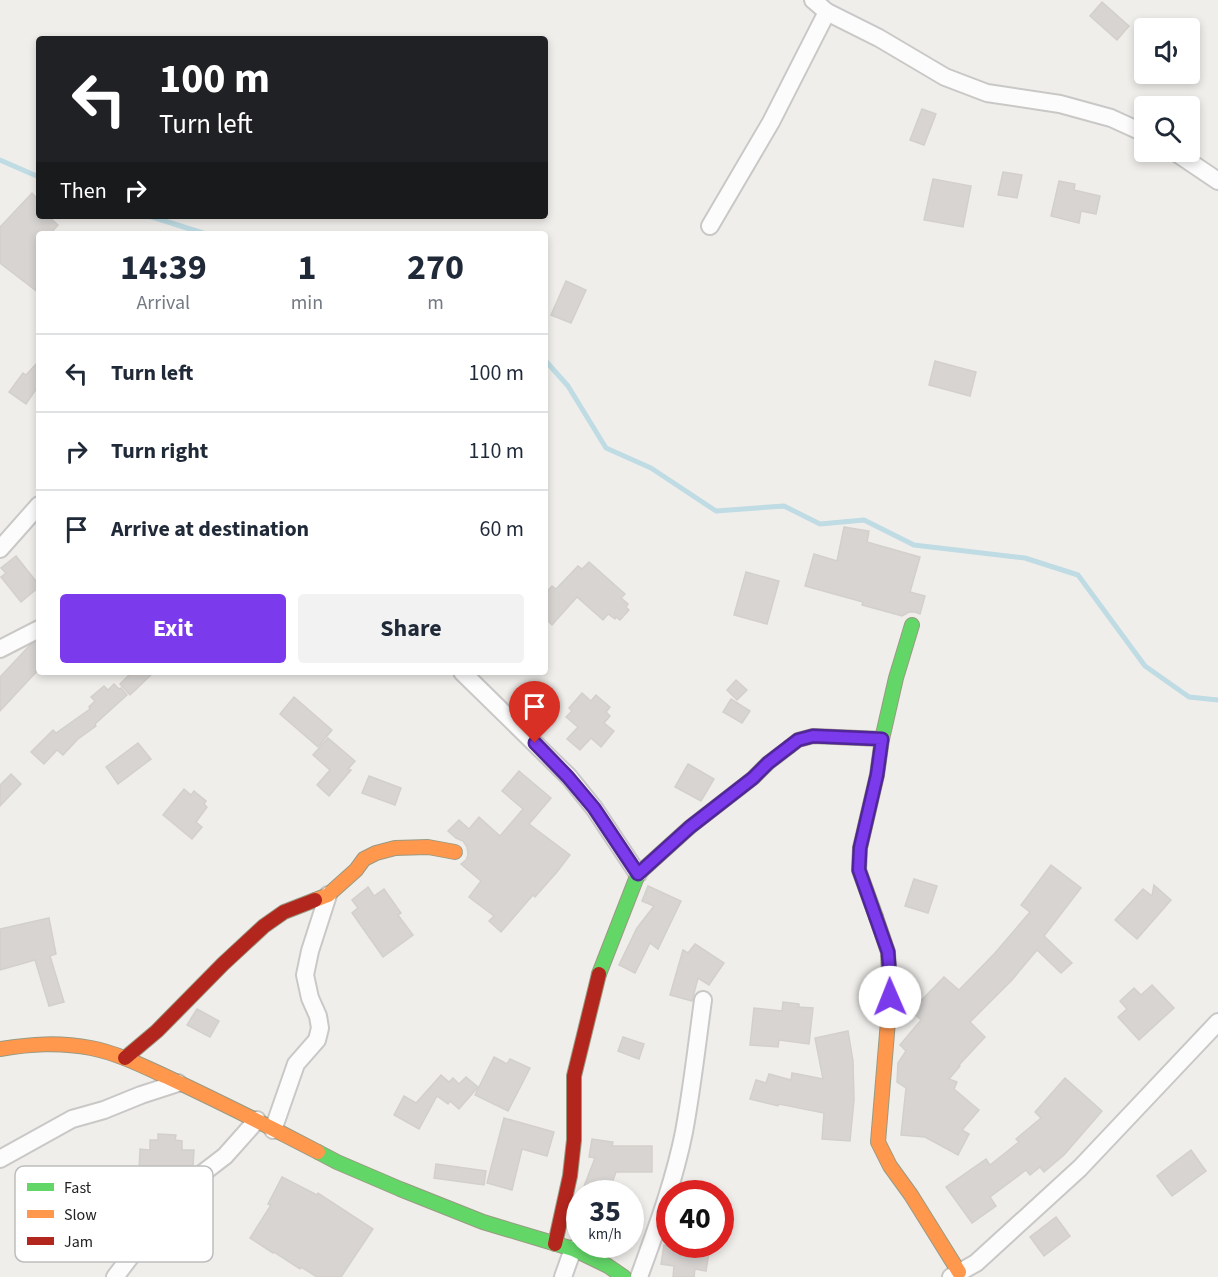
<!DOCTYPE html>
<html lang="en">
<head>
<meta charset="utf-8">
<style>
  :root { --surface:#fff; --page:#f2f2f3; --text:#1f2937; --muted:#747a83; --line:#e0e1e3; --accent:#7c3aed }
  body { margin:0; font-family:"Source Sans 3",sans-serif; background:var(--page); color:var(--text); height:100vh; display:flex; flex-direction:column; font-size:22px; white-space:nowrap }
  * { box-sizing:border-box; margin:0 }
  p { font-size:20px; color:var(--muted) }
  .icon { flex:none; width:33px; height:33px; fill:none; stroke:currentColor; stroke-width:2; stroke-linecap:round; stroke-linejoin:round }
  .map { position:relative; flex:1; overflow:hidden }
  .side { position:absolute; left:36px; top:231px; width:512px; height:444px; display:flex; flex-direction:column; background:var(--surface); border-radius:6px; box-shadow:0 3px 9px #0003 }
  .side>* { flex:none }
  .top-card { position:absolute; left:36px; top:36px; width:512px; height:183px; border-radius:6px; box-shadow:0 3px 9px #0003; background:#202124; color:#fff; overflow:hidden }
  .buttons { position:absolute; left:1134px; top:18px; display:grid; gap:12px }
  .buttons a { display:grid; place-items:center; width:66px; height:66px; border-radius:6px; background:var(--surface); box-shadow:0 3px 9px #0003; font-size:30px }
  .speed { position:absolute; left:566px; top:1180px; display:flex; gap:12px; font-size:30px; font-weight:700; text-align:center }
  .speed>* { display:grid; place-content:center; width:78px; height:78px; border-radius:50%; background:var(--surface); box-shadow:0 3px 9px #0003; line-height:1 }
  .speed small { font-size:15px; font-weight:400 }
  .speed .limit { border:9px solid #d22; background:#fff; color:#111 }
  .pin { position:absolute; display:grid; place-items:center; width:51px; height:51px; color:#fff; margin:-62px -26px; border-radius:50% 50% 50% 0; rotate:-45deg; box-shadow:0 0 6px #0007 }
  .pin .icon { rotate:45deg }
  .me { position:absolute; width:66px; margin:-33px; rotate:359deg; stroke-linejoin:round; filter:drop-shadow(0 0 4px #0008) }
  .turn { display:flex; align-items:center; gap:21px; height:126px; padding:0 24px; font-size:27px }
  .turn .icon { width:78px; height:78px; stroke-width:2.5 }
  .turn b { display:block; font-size:42px; line-height:51px }
  .then { display:flex; align-items:center; height:57px; padding:0 24px; background:#0003; gap:12px; font-size:22px }
  .eta { display:flex; justify-content:space-evenly; align-items:center; height:102px; text-align:center }
  .eta b { font-size:36px; font-weight:700; line-height:42px }
  .primary-button { display:flex; gap:12px; margin-top:auto; padding:12px 24px }
  .primary-button a { flex:1; height:69px; border-radius:6px; background:var(--accent); color:#fff; font-size:24px; font-weight:700; line-height:69px; text-align:center }
  .primary-button a+a { background:var(--page); color:var(--text) }
  ul { padding:0; list-style:none }
  li { display:flex; align-items:center; gap:18px; height:78px; padding:0 24px; border-top:2px solid var(--line) }
  li div { flex:1 }
  li b { display:block; font-size:22px }
  li em { font-style:normal }
  .map>svg:first-child { display:block }
  .lines { fill:none; stroke-linecap:round; stroke-linejoin:round }
  .stream { stroke:#bfdbe3; stroke-width:5 }
  .building { fill:#d7d4d2; stroke:#d3d0cc; stroke-width:1.5 }
  .street-casing { stroke:#c9c8c7; stroke-width:20 }
  .fast-casing { stroke:#999a82; stroke-width:16 }
  .slow-casing { stroke:#999a82; stroke-width:16 }
  .jam-casing { stroke:#999a82; stroke-width:16 }
  .street { stroke:#fdfcfc; stroke-width:16 }
  .fast { stroke:#63d668; stroke-width:14 }
  .slow { stroke:#ff974d; stroke-width:14 }
  .jam { stroke:#b3261e; stroke-width:14 }
  .route-casing { stroke:#51269a; stroke-width:15 }
  .route { stroke:#7c3aed; stroke-width:10 }
  .key { fill:#fff; stroke:#bdbdbd; stroke-width:1.5 }
  .key-label { font-size:16px; fill:#222 }
</style>
</head>
<body>
<div class="map">
<svg width="1218" height="1277" viewBox="0 0 1218 1277">
  <rect width="100%" height="100%" fill="#f0eeeb"/>
  <g class="lines">
    <g class="stream">
      <path d="M0,160L39,177"/>
      <path d="M149,216L206,234"/>
      <path d="M544,359L568,386L606,448L651,468L716,511L784,506L820,524L864,520L914,545L1025,558L1078,575L1145,666L1189,697L1218,700"/>
    </g>
  </g>
  <g class="building">
    <path d="M1102,2L1129,26L1117,40L1090,16Z"/>
    <path d="M922,109L936,114L924,145L910,140Z"/>
    <path d="M1003,172L1022,175L1017,198L998,195Z"/>
    <path d="M933,179L971,186L963,227L924,220Z"/>
    <path d="M1059,181L1075,184L1074,190L1100,196L1096,214L1081,211L1079,223L1051,216Z"/>
    <path d="M32,193L39,201V216H48L58,225L50,234H39V293L0,263V227Z"/>
    <path d="M566,281L586,290L571,323L551,315Z"/>
    <path d="M39,361V385L26,404L9,392L23,373L26,375Z"/>
    <path d="M935,361L976,372L970,396L929,385Z"/>
    <path d="M844,527L869,531L867,542L920,557L910,592L925,596L920,614L915,612H909L902,616L862,605L863,602L805,586L814,554L837,561Z"/>
    <path d="M16,556L39,585V587L21,602L1,577L6,573L1,568Z"/>
    <path d="M589,562L625,594L621,598L628,604L626,607L629,610L620,620L616,617L615,619L608,614L603,620L577,597L552,625L544,617V595L552,586L556,589L578,566L582,569Z"/>
    <path d="M746,572L779,581L767,624L734,615Z"/>
    <path d="M39,641V669L0,711V677L29,646Z"/>
    <path d="M132,672H154L130,695L120,684Z"/>
    <path d="M736,680L747,690L737,700L727,690Z"/>
    <path d="M114,684L119,689L121,688L127,695L95,724L96,726L78,739L63,755L57,750L44,764L31,752L53,730L56,733L90,709L89,707L95,701L91,697L104,686L108,690Z"/>
    <path d="M582,693L591,701L596,695L610,707L606,712L610,716L604,723L614,731L601,747L591,738L580,750L567,739L578,727L566,717L572,711L569,708Z"/>
    <path d="M294,697L332,730L318,747L280,714Z"/>
    <path d="M731,699L750,711L742,723L723,712Z"/>
    <path d="M328,738L355,761L348,769L351,770L329,796L317,785L330,770L313,755Z"/>
    <path d="M138,743L151,759L118,784L106,767Z"/>
    <path d="M688,764L714,779L701,801L675,787Z"/>
    <path d="M519,771L551,798L529,824L570,855L557,872L535,897L533,895L501,932L489,921L494,916L469,897L481,881L461,864L466,860L468,855L467,847L463,841L456,838L448,831L459,820L469,829L479,817L500,836L523,809L502,791Z"/>
    <path d="M11,774L21,784L0,806V785Z"/>
    <path d="M369,776L401,788L395,805L362,793Z"/>
    <path d="M184,789L191,795L194,791L206,801L204,804L207,807L196,822L202,827L192,839L163,815Z"/>
    <path d="M1051,865L1081,888L1044,936L1072,963L1061,973L1037,950L1012,980L970,1022L985,1037L959,1065L960,1066L949,1079L957,1082L954,1089L979,1110L962,1130L969,1134L958,1155L925,1137L901,1135L906,1088L897,1082L898,1063L906,1051L900,1045L921,1020L911,1011L944,977L959,990L995,953L1030,912L1021,905Z"/>
    <path d="M914,879L937,886L928,913L905,906Z"/>
    <path d="M1154,885L1171,900L1137,939L1115,920L1143,889L1152,896Z"/>
    <path d="M648,886L681,901L658,949L650,943L635,973L619,965L637,928L654,906L642,901Z"/>
    <path d="M368,887L374,896L384,889L401,913L398,915L413,935L383,957L352,913L358,908L352,900Z"/>
    <path d="M49,918L56,954L50,956L64,1002L49,1006L35,960L0,970V929Z"/>
    <path d="M695,944L724,963L709,985L698,978L692,1001L670,995L683,950L688,953Z"/>
    <path d="M1152,985L1174,1008L1139,1040L1118,1017L1127,1009L1120,1001L1134,988L1141,995Z"/>
    <path d="M783,1002L799,1004V1007L813,1008L809,1044L779,1040L778,1047L750,1045L754,1008L782,1011Z"/>
    <path d="M197,1009L219,1021L210,1037L187,1025Z"/>
    <path d="M848,1031L853,1061L854,1100L850,1141L822,1139L824,1113L779,1104L778,1106L750,1099L756,1080L766,1083L769,1074L791,1080L792,1073L823,1079L815,1038Z"/>
    <path d="M623,1037L644,1044L639,1059L618,1051Z"/>
    <path d="M494,1057L507,1064L510,1059L530,1068L508,1111L475,1095Z"/>
    <path d="M441,1075L449,1082L453,1078L459,1084L466,1077L478,1087L459,1109L450,1101L448,1104L437,1096L419,1129L394,1115L404,1096L416,1103Z"/>
    <path d="M1065,1078L1102,1111L1064,1155L1044,1172L1040,1167L1030,1175L1026,1170L990,1197L996,1206L972,1223L946,1187L986,1159L990,1165L1019,1142L1016,1139L1041,1118L1035,1112Z"/>
    <path d="M504,1118L554,1132L547,1156L522,1149L512,1190L487,1183Z"/>
    <path d="M158,1134L176,1135L175,1140L182,1141V1150H194L193,1167L185,1173L139,1171L140,1149L150,1150V1140H158Z"/>
    <path d="M592,1139L613,1142L612,1146H652V1172H616L608,1194H581L595,1158L589,1157Z"/>
    <path d="M1191,1150L1206,1171L1172,1196L1157,1176Z"/>
    <path d="M436,1164L486,1171L484,1185L434,1178Z"/>
    <path d="M282,1177L317,1195L318,1193L373,1229L341,1277H317L301,1267L300,1269L274,1252L273,1253L250,1238L271,1205L268,1204Z"/>
    <path d="M1056,1217L1070,1236L1044,1256L1030,1237Z"/>
    <path d="M664,1245H710L706,1271L695,1269L694,1277H673L674,1266L661,1264Z"/>
  </g>
  <g class="lines">
    <defs>
      <g id="street">
        <path d="M813,0L827,12L879,38L945,77L987,93L1060,104L1111,118L1144,133"/>
        <path d="M1175,152L1218,181"/>
        <path d="M710,226L771,122L827,12"/>
        <path d="M0,549L39,505"/>
        <path d="M0,649L39,629"/>
        <path d="M462,672L569,777L594,808L638,874"/>
        <path d="M273,1130L296,1064L317,1040L320,1028L318,1016L310,998L305,975L310,951L328,895"/>
        <path d="M0,1159L72,1119L104,1110L141,1095L178,1083"/>
        <path d="M115,1277L182,1189L225,1156L257,1120"/>
        <path d="M563,1277L573,1249"/>
        <path d="M639,1277C656,1230 674,1182 684,1132C692,1089 697,1044 703,1000"/>
        <path d="M951,1277L976,1263L1080,1168L1218,1022"/>
      </g>
      <g id="fast">
        <path d="M876,917L859,870L860,848L877,775L882,739L896,678L912,625"/>
        <path d="M599,974L638,874L690,827L753,778L768,763L789,747"/>
        <path d="M318,1152L337,1162L400,1189L483,1222L573,1249L608,1266L624,1277"/>
      </g>
      <g id="slow">
        <path d="M315,900L328,895L356,870L364,859L376,853L395,848L428,847L455,852"/>
        <path d="M876,917L888,952L890,997L878,1142L890,1166L911,1195L959,1272"/>
        <path d="M0,1049C31,1044 59,1042 91,1048C117,1053 143,1066 167,1077C218,1101 268,1126 318,1152"/>
      </g>
      <g id="jam">
        <path d="M789,747L798,740L813,736L882,739"/>
        <path d="M125,1058L157,1031L223,964L264,926L284,912L315,900"/>
        <path d="M555,1244L570,1176L574,1140V1076L599,974"/>
      </g>
    </defs>
    <use href="#street" class="street-casing"/>
    <use href="#fast" class="fast-casing"/>
    <use href="#slow" class="slow-casing"/>
    <use href="#jam" class="jam-casing"/>
    <use href="#street" class="street"/>
    <use href="#fast" class="fast"/>
    <use href="#slow" class="slow"/>
    <use href="#jam" class="jam"/>
  </g>
  <g class="lines">
    <defs>
      <path id="route" d="M535,743L568,777L594,808L638,874L690,827L753,778L768,763L798,740L813,736L882,739L877,775L860,848L859,870L888,952L890,978V997"/>
    </defs>
    <use href="#route" class="route-casing"/>
    <use href="#route" class="route"/>
  </g>
  <rect x="15" y="1166" width="198" height="96" rx="9" class="key"/>
  <rect x="27" y="1183" width="27" height="8" fill="#63d668"/>
  <rect x="27" y="1210" width="27" height="8" fill="#ff974d"/>
  <rect x="27" y="1237" width="27" height="8" fill="#b3261e"/>
  <g class="key-label">
    <text x="64" y="1193">Fast</text>
    <text x="64" y="1220">Slow</text>
    <text x="64" y="1247">Jam</text>
  </g>
</svg>
<div class="buttons">
<a><svg class="icon" aria-label="sound" viewBox="0 0 24 24"><path d="M4 9h4l5-4v14l-5-4H4zM17 9q2 3 0 6"/></svg></a>
<a><svg class="icon" aria-label="search" viewBox="0 0 24 24"><circle cx="10" cy="10" r="6"/><path d="M15 15l6 6"/></svg></a>
</div>
<div class="speed"><div>35<small>km/h</small></div><div class="limit">40</div></div>
<div class="pin" style="left:535px;top:743px;background:#d93025"><svg class="icon" aria-label="arrive" viewBox="0 0 24 24"><path d="M6 21V4h12l-3 4 3 4H6"/></svg></div>
<svg class="me" style="left:890px;top:997px" viewBox="-20 -20 40 40"><circle r="19" fill="#fff"/><path d="M0-13L10 11 0 6-10 11z" fill="#7c3aed"/></svg>
<div class="top-card">
<div class="turn"><svg class="icon" aria-label="left" viewBox="0 0 24 24"><path d="M17 20v-9H6M10 6l-5 5 5 5"/></svg><div><b>100 m</b>Turn left</div></div>
<div class="then">Then<svg class="icon" aria-label="right" viewBox="0 0 24 24"><path d="M7 20v-9h11M14 6l5 5-5 5"/></svg></div>
</div>
<section class="side">
<div class="eta">
<div><b>14:39</b><p>Arrival</p></div>
<div><b>1</b><p>min</p></div>
<div><b>270</b><p>m</p></div>
</div>
<ul>
<li><svg class="icon" aria-label="left" viewBox="0 0 24 24"><path d="M17 20v-9H6M10 6l-5 5 5 5"/></svg><div><b>Turn left</b></div><em>100 m</em></li>
<li><svg class="icon" aria-label="right" viewBox="0 0 24 24"><path d="M7 20v-9h11M14 6l5 5-5 5"/></svg><div><b>Turn right</b></div><em>110 m</em></li>
<li><svg class="icon" aria-label="arrive" viewBox="0 0 24 24"><path d="M6 21V4h12l-3 4 3 4H6"/></svg><div><b>Arrive at destination</b></div><em>60 m</em></li>
</ul>
<div class="primary-button"><a>Exit</a><a>Share</a></div>
</section>
</div>
</body>
</html>
